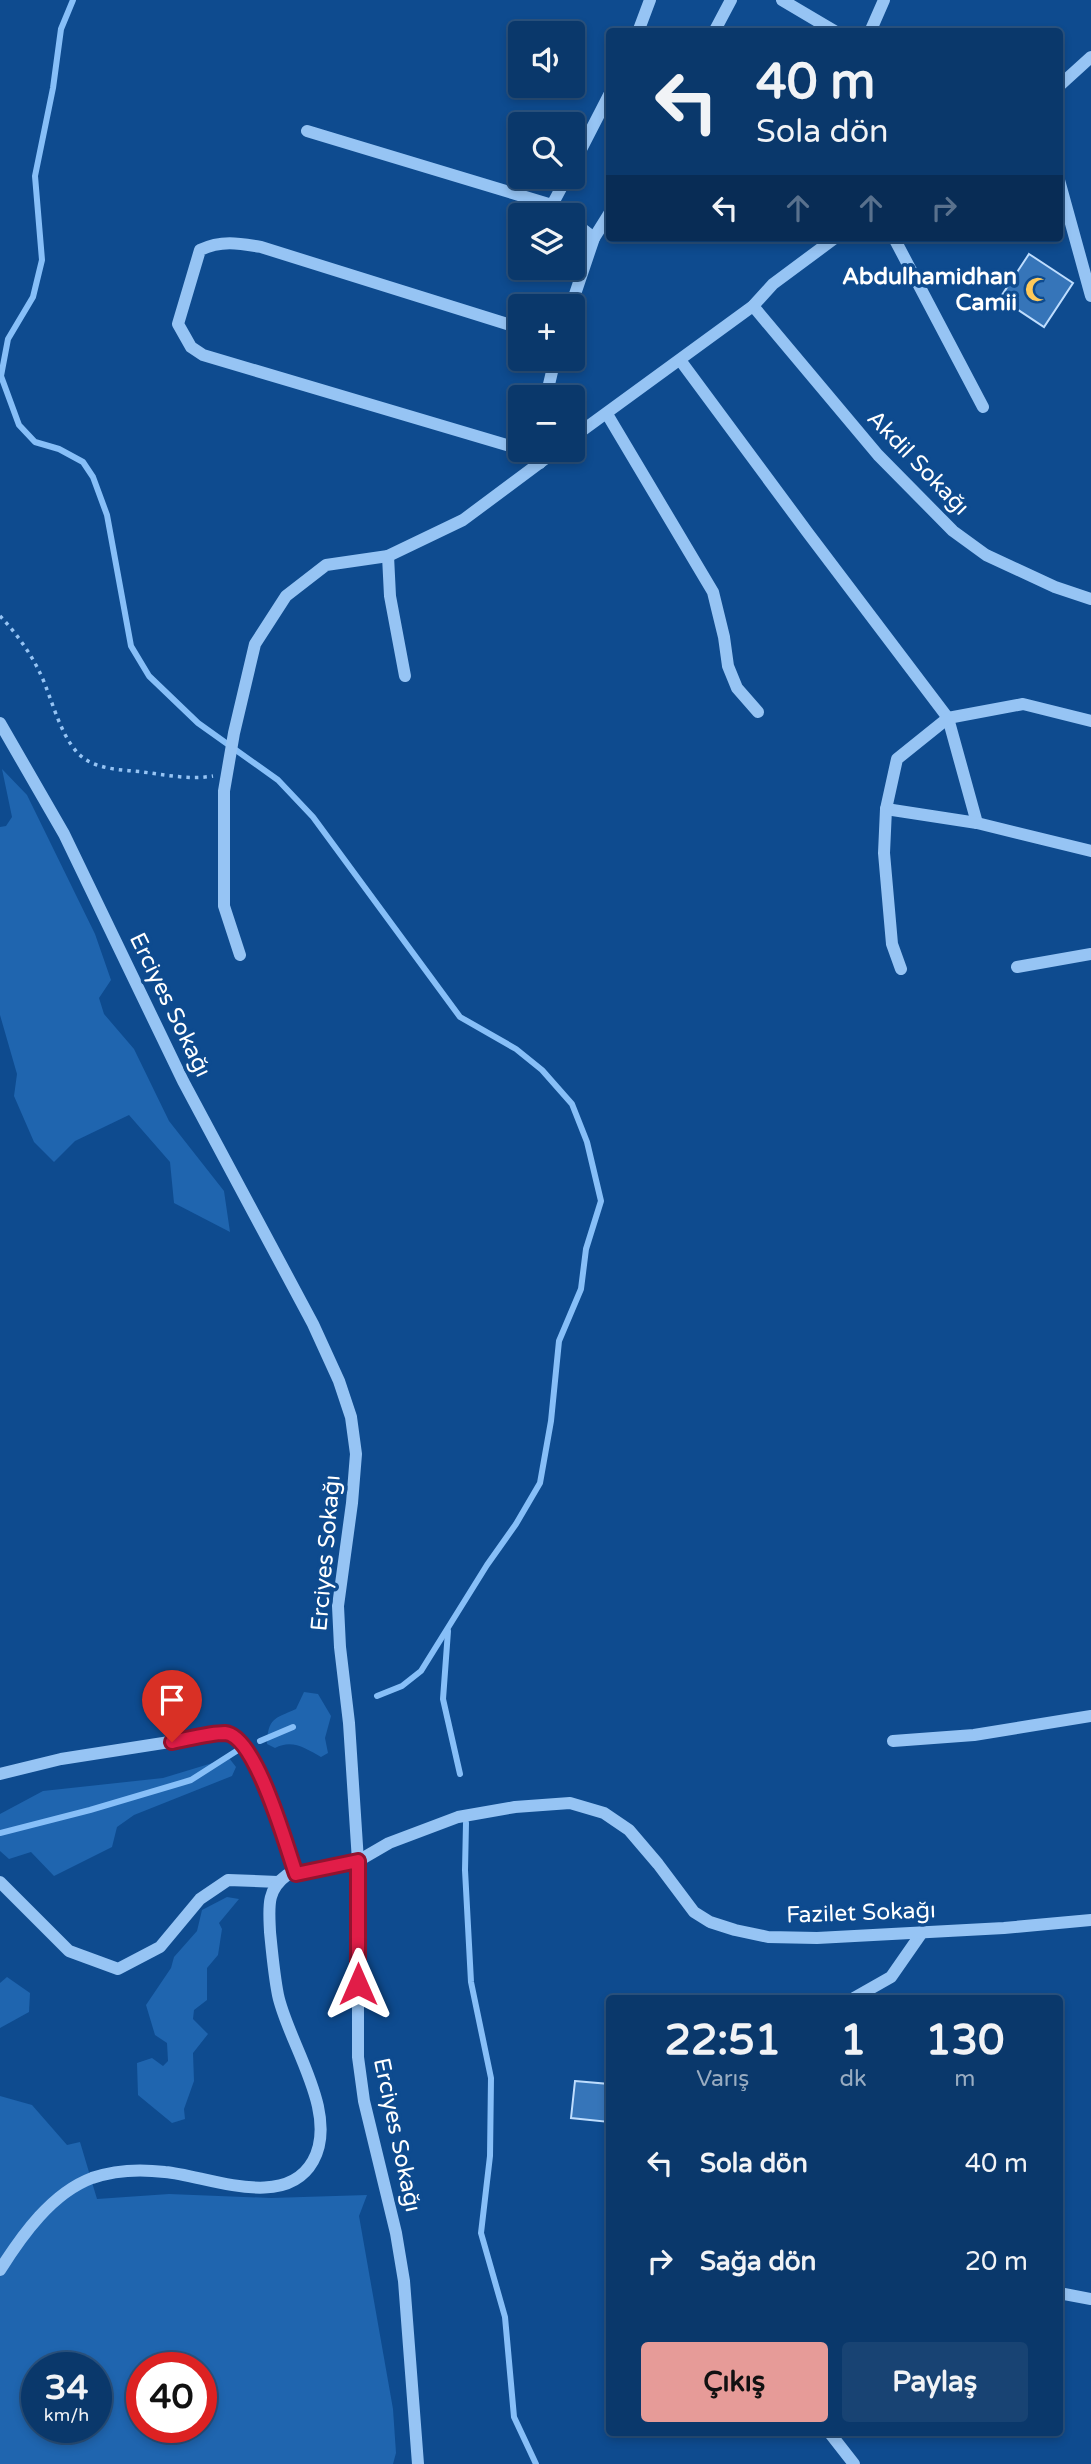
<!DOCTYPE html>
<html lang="tr">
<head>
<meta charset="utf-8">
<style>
  :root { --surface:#0a386b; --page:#184373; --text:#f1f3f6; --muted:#99acc1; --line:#2a527e; --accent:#e69b98 }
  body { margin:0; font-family:"Varela Round",sans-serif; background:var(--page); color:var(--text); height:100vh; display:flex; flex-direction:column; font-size:26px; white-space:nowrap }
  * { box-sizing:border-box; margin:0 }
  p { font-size:23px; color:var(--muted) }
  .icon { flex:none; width:38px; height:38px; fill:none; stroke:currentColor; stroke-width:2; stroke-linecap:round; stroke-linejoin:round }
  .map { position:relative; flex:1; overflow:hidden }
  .details { position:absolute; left:606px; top:1995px; width:457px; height:441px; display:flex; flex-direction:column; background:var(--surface); border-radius:7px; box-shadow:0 4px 10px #0003,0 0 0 2px var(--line) }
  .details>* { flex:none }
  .banner { position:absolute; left:606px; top:28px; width:457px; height:214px; border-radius:7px; box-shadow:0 4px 10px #0003,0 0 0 2px var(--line); background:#0a386b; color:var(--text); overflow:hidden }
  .tools { position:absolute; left:508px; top:21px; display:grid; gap:14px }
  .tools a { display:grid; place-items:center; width:77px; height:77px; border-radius:7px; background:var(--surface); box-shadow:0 4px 10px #0003,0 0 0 2px var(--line); font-size:35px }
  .speed { position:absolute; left:21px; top:2352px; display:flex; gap:14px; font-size:35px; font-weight:700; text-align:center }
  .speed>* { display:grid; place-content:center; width:91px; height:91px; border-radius:50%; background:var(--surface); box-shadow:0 4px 10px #0003,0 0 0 2px var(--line); line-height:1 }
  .speed small { font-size:18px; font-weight:400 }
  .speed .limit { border:10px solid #d22; background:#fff; color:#111 }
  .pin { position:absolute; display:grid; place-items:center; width:60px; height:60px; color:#fff; margin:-72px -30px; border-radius:50% 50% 50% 0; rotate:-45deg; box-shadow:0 0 7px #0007 }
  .pin .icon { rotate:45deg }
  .me { position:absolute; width:77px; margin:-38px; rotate:0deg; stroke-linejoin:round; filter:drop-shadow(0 0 5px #0008) }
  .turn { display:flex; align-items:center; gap:24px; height:147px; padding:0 35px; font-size:32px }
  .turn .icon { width:91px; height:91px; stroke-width:2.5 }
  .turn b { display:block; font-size:49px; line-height:60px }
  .lanes { display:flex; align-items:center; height:66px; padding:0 35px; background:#0003; justify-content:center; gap:35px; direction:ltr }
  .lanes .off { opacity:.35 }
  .eta { display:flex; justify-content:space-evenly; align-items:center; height:119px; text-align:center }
  .eta b { font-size:42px; font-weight:800; line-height:49px }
  .primary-button { display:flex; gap:14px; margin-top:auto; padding:14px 35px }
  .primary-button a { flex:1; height:80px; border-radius:7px; background:var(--accent); color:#111; font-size:28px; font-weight:800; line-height:80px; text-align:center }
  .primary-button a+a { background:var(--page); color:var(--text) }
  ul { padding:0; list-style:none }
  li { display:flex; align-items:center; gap:21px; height:98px; padding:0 35px }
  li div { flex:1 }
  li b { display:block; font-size:26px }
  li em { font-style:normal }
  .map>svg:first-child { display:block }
  .green { fill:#1f65af; fill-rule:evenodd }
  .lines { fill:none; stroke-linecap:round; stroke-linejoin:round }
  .stream { stroke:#87bff8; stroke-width:6 }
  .building { fill:#3675b9; stroke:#beddfe; stroke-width:2 }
  .path { stroke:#96c4f4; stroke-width:3.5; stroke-dasharray:3.5 5; stroke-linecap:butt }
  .minor { stroke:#96c4f4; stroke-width:12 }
  .route-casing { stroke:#92132f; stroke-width:18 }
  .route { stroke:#e11d48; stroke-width:12 }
  .labels { text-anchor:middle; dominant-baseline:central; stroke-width:7; stroke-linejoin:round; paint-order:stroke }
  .poi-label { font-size:23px; font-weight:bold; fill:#fff; stroke:#0e4b8f; text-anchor:end }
  .street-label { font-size:23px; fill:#fff; stroke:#0e4b8f }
</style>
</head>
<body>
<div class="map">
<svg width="1091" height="2464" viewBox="0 0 1091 2464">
  <rect width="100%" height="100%" fill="#0e4b8f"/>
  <g class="green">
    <path d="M2,769L27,795L95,934L111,980L99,998L104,1014L134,1049L169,1121L224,1191L230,1232L174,1203L170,1162L129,1115L75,1141L54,1162L34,1142L14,1096L17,1074L0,1015V827L6,826L12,817Z"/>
    <path d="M304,1692L318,1694L331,1716L325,1738L328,1753L321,1757C305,1748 292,1739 275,1748L267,1744C268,1718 274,1719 296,1709Z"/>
    <path d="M229,1758L236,1767L232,1776L134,1815L117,1827L112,1847L54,1876L31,1852L9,1859L0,1851V1814L43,1791L163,1778Z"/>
    <path d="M227,1897L239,1899L219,1923L222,1929L218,1955L207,1968V2000L194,2010L193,2019L208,2034L193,2053L194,2081L184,2109L185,2119L172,2123L138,2095L137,2063L152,2058L163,2066L168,2061L167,2043L155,2035L146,2005L171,1968L174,1957L197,1931L202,1910Z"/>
    <path d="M7,1977L30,1993L29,2012L0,2028V1983Z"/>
    <path d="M0,2096L32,2105L67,2145L80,2142L97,2199L169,2194L271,2198L367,2195L359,2216L393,2409L396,2453L393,2464H0ZM37,2368H96V2427H37ZM142,2368H201V2427H142Z"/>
  </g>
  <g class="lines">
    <g class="stream">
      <path d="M73,0L61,29L53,88L35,176L42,260L33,297L8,339L1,376L19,425L35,442L59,449L83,462L93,477L107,515L131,646L149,676L198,723L278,780L313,817L460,1017L516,1049L542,1070L572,1104L587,1142L601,1201L586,1249L581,1289L559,1341L551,1421L540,1483L516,1524L487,1565L421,1671L402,1686L377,1696"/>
      <path d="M448,1631L443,1699L460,1774"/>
      <path d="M260,1741L293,1727"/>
      <path d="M466,1823L465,1870L471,1982L491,2078L490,2156L481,2233L505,2317L514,2417L536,2464"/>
      <path d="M0,1833L90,1810L191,1780L238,1750"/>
    </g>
  </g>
  <g class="building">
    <path d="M1029,254L1073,283L1044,327L1000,298Z"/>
    <path d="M575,2081L609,2084V2122L571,2118Z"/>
  </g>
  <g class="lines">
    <path class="path" d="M0,616C16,633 30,652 40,673C53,699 62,749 90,762C106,770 125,770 143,772C166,775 190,780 213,776"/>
    <g class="minor">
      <path d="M782,0L836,32"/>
      <path d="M638,32L650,0"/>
      <path d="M714,32L731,0"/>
      <path d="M870,32L884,0"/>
      <path d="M1059,86L1091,57"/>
      <path d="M307,131L552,205L565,215"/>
      <path d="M572,167L609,95"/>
      <path d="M1059,180L1091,296"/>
      <path d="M552,205L567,177"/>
      <path d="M572,221L594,238"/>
      <path d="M894,238L983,407"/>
      <path d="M571,306L594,238L609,214"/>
      <path d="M753,306L878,455L953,531L986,555L1055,587L1091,599"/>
      <path d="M520,328L261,247C238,243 221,240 200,250L178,324L191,347L203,355L520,449"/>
      <path d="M680,360L808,533L948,718L977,823"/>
      <path d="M546,397L555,359"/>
      <path d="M607,414L713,592L724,637L728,666L737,688L758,712"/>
      <path d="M572,438L753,306L773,284L835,238"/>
      <path d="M533,450V453L540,463"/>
      <path d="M388,556L390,596L405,676"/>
      <path d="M0,723L64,834L183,1081L313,1324L339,1381L351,1417L356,1454L352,1503L338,1606L340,1647L349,1723L358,1861V2057L364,2101L396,2233L404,2281L418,2464"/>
      <path d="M886,809L977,823L1091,851"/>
      <path d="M240,955L224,906V791L234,733L255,644L286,596L326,565L388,556L463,520L557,450"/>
      <path d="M1017,967L1091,954"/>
      <path d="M901,969L892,944L884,853L886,809L897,759L948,718L1023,704L1091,721"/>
      <path d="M893,1741L974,1735L1091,1716"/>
      <path d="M0,1774L61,1759L227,1733L239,1740L255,1760L296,1874"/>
      <path d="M0,1882L69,1951L118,1969L160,1947L200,1899L228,1880L278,1882"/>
      <path d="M854,1998L891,1977L923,1931"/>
      <path d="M0,2270C22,2235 52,2193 92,2178C115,2170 141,2169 165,2172C208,2176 285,2211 313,2161C340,2113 288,2043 278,1995C274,1975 272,1952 270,1932C269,1908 266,1890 287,1875L358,1861L389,1843L458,1817L515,1807L570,1803L604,1813L629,1830L658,1864L694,1912L710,1922L735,1930L768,1937L817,1938L1004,1928L1091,1920"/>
      <path d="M1059,2293L1091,2299"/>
      <path d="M829,2432L854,2464"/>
    </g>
  </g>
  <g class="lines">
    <defs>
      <path id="route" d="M172,1742C188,1739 209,1733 225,1733C256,1735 286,1846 296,1874L358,1861V1984"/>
    </defs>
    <use href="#route" class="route-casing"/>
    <use href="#route" class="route"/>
  </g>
  <defs>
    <symbol id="mosque-bare" viewBox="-9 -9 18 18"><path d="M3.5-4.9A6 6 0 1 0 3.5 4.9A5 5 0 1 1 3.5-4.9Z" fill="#ffc959" stroke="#0e4b8f" stroke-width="2.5" paint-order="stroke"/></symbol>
  </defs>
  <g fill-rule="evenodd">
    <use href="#mosque-bare" x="1020" y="272" width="35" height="35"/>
  </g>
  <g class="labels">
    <g class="poi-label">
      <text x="1017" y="277">Abdulhamidhan<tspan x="1017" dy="26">Camii</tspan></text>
    </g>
    <g class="street-label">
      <text transform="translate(918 463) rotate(46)">Akdil Sokağı</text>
      <text transform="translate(170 1005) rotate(64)">Erciyes Sokağı</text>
      <text transform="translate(326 1553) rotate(-85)">Erciyes Sokağı</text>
      <text transform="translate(861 1913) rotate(-2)">Fazilet Sokağı</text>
      <text transform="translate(397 2135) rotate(78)">Erciyes Sokağı</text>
    </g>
  </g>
</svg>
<div class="tools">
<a><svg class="icon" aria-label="sound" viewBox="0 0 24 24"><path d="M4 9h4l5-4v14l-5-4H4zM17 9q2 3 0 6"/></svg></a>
<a><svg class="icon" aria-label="search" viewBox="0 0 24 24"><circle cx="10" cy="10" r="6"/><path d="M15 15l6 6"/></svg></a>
<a><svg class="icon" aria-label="layers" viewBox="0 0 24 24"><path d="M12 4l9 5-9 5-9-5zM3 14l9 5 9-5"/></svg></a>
<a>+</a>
<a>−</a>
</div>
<div class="speed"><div>34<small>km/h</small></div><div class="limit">40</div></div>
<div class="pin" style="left:172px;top:1742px;background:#d93025"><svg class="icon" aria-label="arrive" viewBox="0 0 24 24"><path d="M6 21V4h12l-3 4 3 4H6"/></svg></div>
<svg class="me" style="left:358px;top:1984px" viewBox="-20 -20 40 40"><path d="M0-17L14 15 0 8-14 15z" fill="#e11d48" stroke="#fff" stroke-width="4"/></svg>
<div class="banner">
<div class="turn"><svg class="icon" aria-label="left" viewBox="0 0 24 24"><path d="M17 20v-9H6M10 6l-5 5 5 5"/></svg><div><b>40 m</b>Sola dön</div></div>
<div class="lanes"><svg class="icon" aria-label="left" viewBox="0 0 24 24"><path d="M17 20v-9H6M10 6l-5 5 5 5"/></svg><svg class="icon off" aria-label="ahead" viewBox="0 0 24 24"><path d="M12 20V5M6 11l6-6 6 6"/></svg><svg class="icon off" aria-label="ahead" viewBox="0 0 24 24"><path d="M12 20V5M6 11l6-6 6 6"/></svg><svg class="icon off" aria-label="right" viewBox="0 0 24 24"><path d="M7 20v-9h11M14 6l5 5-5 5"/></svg></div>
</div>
<section class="details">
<div class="eta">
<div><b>22:51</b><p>Varış</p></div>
<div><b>1</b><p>dk</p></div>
<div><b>130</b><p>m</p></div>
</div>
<ul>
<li><svg class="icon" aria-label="left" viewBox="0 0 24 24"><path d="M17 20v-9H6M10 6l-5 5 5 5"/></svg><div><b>Sola dön</b></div><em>40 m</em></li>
<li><svg class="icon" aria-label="right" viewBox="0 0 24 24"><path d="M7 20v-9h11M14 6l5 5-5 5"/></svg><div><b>Sağa dön</b></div><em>20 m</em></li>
</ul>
<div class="primary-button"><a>Çıkış</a><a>Paylaş</a></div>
</section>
</div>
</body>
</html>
